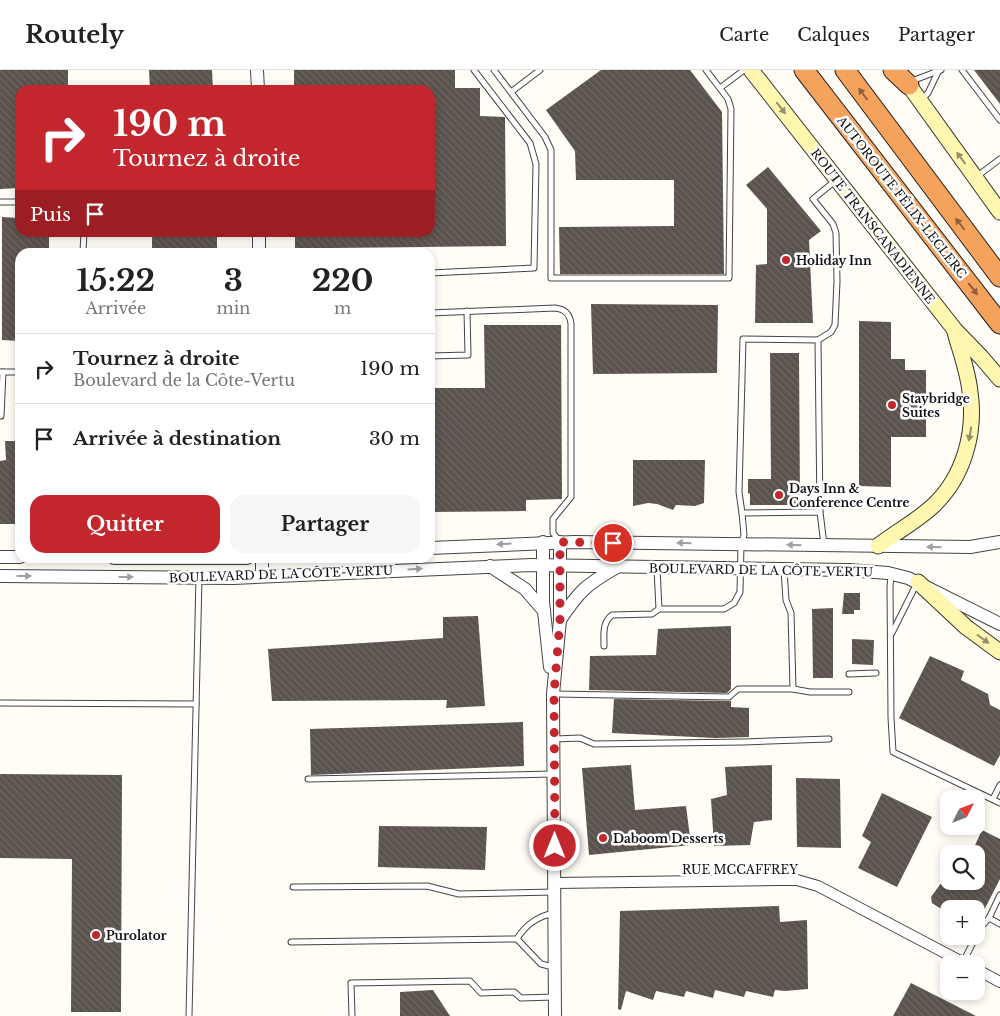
<!DOCTYPE html>
<html lang="fr">
<head>
<meta charset="utf-8">
<style>
  :root { --surface:#fff; --page:#f6f6f6; --text:#222; --muted:#767676; --line:#e0e0e0; --accent:#c4262e }
  body { margin:0; font-family:"Libre Baskerville",serif; background:var(--page); color:var(--text); height:100vh; display:flex; flex-direction:column; font-size:19px; white-space:nowrap }
  * { box-sizing:border-box; margin:0 }
  p { font-size:16px; color:var(--muted) }
  .icon { flex:none; width:28px; height:28px; fill:none; stroke:currentColor; stroke-width:2; stroke-linecap:round; stroke-linejoin:round }
  .map { position:relative; flex:1; overflow:hidden }
  .panel { position:absolute; left:15px; top:178px; width:420px; height:315px; display:flex; flex-direction:column; background:var(--surface); border-radius:15px; box-shadow:0 2px 8px #0003 }
  .panel>* { flex:none }
  .banner { position:absolute; left:15px; top:15px; width:420px; height:152px; border-radius:15px; box-shadow:0 2px 8px #0003; background:#c4262e; color:#fff; overflow:hidden }
  .needle { width:32px; rotate:48deg }
  .tools { position:absolute; left:940px; top:720px; display:grid; gap:10px }
  .tools a { display:grid; place-items:center; width:45px; height:45px; border-radius:10px; background:var(--surface); box-shadow:0 2px 8px #0003; font-size:25px }
  .pin { position:absolute; display:grid; place-items:center; width:42px; height:42px; color:#fff; margin:-21px; border:2px solid #fff; border-radius:50%; box-shadow:0 1px 5px #0007 }
  .me { position:absolute; width:55px; margin:-28px; rotate:0deg; stroke-linejoin:round; filter:drop-shadow(0 0 4px #0008) }
  .turn { display:flex; align-items:center; gap:18px; height:105px; padding:0 15px; font-size:22px }
  .turn .icon { width:65px; height:65px; stroke-width:2.5 }
  .turn b { display:block; font-size:35px; line-height:42px }
  .then { display:flex; align-items:center; height:48px; padding:0 15px; background:#0003; gap:10px; font-size:19px }
  .eta { display:flex; justify-content:space-evenly; align-items:center; height:85px; text-align:center }
  .eta b { font-size:30px; font-weight:700; line-height:35px }
  .primary-button { display:flex; gap:10px; margin-top:auto; padding:10px 15px }
  .primary-button a { flex:1; height:58px; border-radius:15px; background:var(--accent); color:#fff; font-size:20px; font-weight:700; line-height:58px; text-align:center }
  .primary-button a+a { background:var(--page); color:var(--text) }
  ul { padding:0; list-style:none }
  li { display:flex; align-items:center; gap:15px; height:70px; padding:0 15px; border-top:1px solid var(--line) }
  li div { flex:1 }
  li b { display:block; font-size:19px }
  li em { font-style:normal }
  header { display:flex; align-items:center; gap:30px; box-sizing:border-box; height:70px; padding:0 25px; background:var(--surface); border-bottom:1px solid var(--line) }
  header strong { font-size:24px }
  nav { display:flex; gap:28px; margin-inline-start:auto; font-size:18px }
  .map>svg:first-child { display:block }
  .building { fill:url(#building-back-hatch) }
  .lines { fill:none; stroke-linecap:round; stroke-linejoin:round }
  .service-casing { stroke:#444; stroke-width:7 }
  .minor-casing { stroke:#444; stroke-width:12 }
  .tertiary-casing { stroke:#444; stroke-width:14 }
  .secondary-casing { stroke:#333; stroke-width:17 }
  .motorway-casing { stroke:#222; stroke-width:21 }
  .service { stroke:#fff; stroke-width:5 }
  .minor { stroke:#fff; stroke-width:10 }
  .tertiary { stroke:#fff; stroke-width:12 }
  .secondary { stroke:#fff6b0; stroke-width:15 }
  .motorway { stroke:#f5a25d; stroke-width:19 }
  .oneway { fill:#8e613b }
  .oneway2 { fill:#948f68 }
  .oneway3 { fill:#a0a0a0 }
  .route { stroke:#c4262e; stroke-width:9; stroke-dasharray:0 16.2 }
  .poi-dot { fill:#c4262e; stroke:#fff; stroke-width:2 }
  .labels { text-anchor:middle; dominant-baseline:central; stroke-width:5; stroke-linejoin:round; paint-order:stroke }
  .street-label { font-size:12px; fill:#111; stroke:#fff }
  .poi-label { font-size:12px; font-weight:bold; fill:#111; stroke:#fff; text-anchor:start }
</style>
</head>
<body>
<header>
<strong>Routely</strong>
<nav><a>Carte</a><a>Calques</a><a>Partager</a></nav>
</header>
<div class="map">
<svg width="1000" height="946" viewBox="0 0 1000 946">
  <defs>
    <pattern id="building-back-hatch" width="6" height="6" patternUnits="userSpaceOnUse" patternTransform="scale(1.25)"><rect width="6" height="6" fill="#5a524d"/><path d="M-1 5l2 2M0 0l6 6M5-1l2 2" fill="none" stroke="#6d6662"/></pattern>
  </defs>
  <rect width="100%" height="100%" fill="#fffdf5"/>
  <g class="building">
    <path d="M0,0H68V20H20V118L0,119Z"/>
    <path d="M149,0H212L213,20H150Z"/>
    <path d="M294,0H455V18H480V46L505,47L506,176L333,178V182H295V162H430V20H294Z"/>
    <path d="M601,0H690L722,42L724,204H560L559,157L674,156V110H576L575,81L546,40Z"/>
    <path d="M974,0H1000V34Z"/>
    <path d="M768,97L821,161L809,170L813,253H755L756,195L767,194V139L746,115Z"/>
    <path d="M2,147L20,148V162H49V182H20V271L2,270Z"/>
    <rect x="152" y="162" width="65" height="20"/>
    <path d="M591,234L718,235L717,303L593,304Z"/>
    <path d="M859,251L891,252V289H905V300H926V367H891V417L859,416Z"/>
    <path d="M484,255H561L562,429L526,430V441L430,442V318H485Z"/>
    <path d="M770,283H799L800,435H750V424L748,423V409H771Z"/>
    <path d="M5,371H20V454H0V391L6,390Z"/>
    <path d="M633,390H705L704,433L695,436L676,435L673,440L657,434L648,433L633,436Z"/>
    <path d="M844,523H860V540H854V544H842Z"/>
    <path d="M833,538V608H813L812,539Z"/>
    <path d="M478,546L485,636L446,638L447,630L272,631L268,579L443,568V547Z"/>
    <path d="M731,556V619L727,623L589,620L590,586L656,585L658,559Z"/>
    <path d="M852,569L874,570L873,595L852,594Z"/>
    <path d="M930,586L964,601L961,610L988,624L990,635L1000,640V685L994,696L899,648Z"/>
    <path d="M614,629L731,631V637L749,638V667L715,668L612,663Z"/>
    <path d="M523,652L524,696L311,705L310,659Z"/>
    <path d="M631,695L635,740L686,736L691,775L589,785L582,698Z"/>
    <path d="M772,695V750L754,752L750,775L714,776L711,729L727,725L725,697Z"/>
    <path d="M0,704L122,705L121,942H71L72,789L0,788Z"/>
    <path d="M796,708L840,709L841,778L797,777Z"/>
    <path d="M882,723L932,747L897,817L858,798L871,772L862,766Z"/>
    <path d="M379,756L487,757L485,800L378,797Z"/>
    <path d="M982,760L1000,769V809L976,856V839H949V844L932,833L931,827L944,809L955,815L957,811H976V784H971Z"/>
    <path d="M779,836L780,852L807,850L808,919L785,921L775,920L773,927L746,921L744,927L715,920L713,928L686,921L684,927L656,921L653,930L626,921L621,940L618,939L620,841Z"/>
    <path d="M911,913L976,946H893Z"/>
    <path d="M433,920L450,946H400V922Z"/>
  </g>
  <g class="lines">
    <defs>
      <g id="service">
        <path d="M494,0L545,67L551,80V208H729L731,39L728,29L706,0"/>
        <path d="M962,0L1000,50"/>
        <path d="M912,12L917,9L941,0"/>
        <path d="M720,18L744,0"/>
        <path d="M511,22L540,0"/>
        <path d="M922,29L928,23L938,2"/>
        <path d="M976,107L1000,89"/>
        <path d="M0,132H20"/>
        <path d="M83,182L84,162"/>
        <path d="M430,203L534,198L536,94L530,73L474,0"/>
        <path d="M430,243L555,238C565,239 570,244 571,254V427L553,449V463L560,472"/>
        <path d="M430,286L468,285L467,241"/>
        <path d="M0,302H20"/>
        <path d="M1,346L3,302"/>
        <path d="M820,442L818,270L831,262L835,255L837,211L836,163L833,154L813,129L835,111"/>
        <path d="M742,443L739,422L743,269L818,270"/>
        <path d="M657,498L659,539H724L734,533L740,522L741,474L744,465L742,443L820,442L824,475"/>
        <path d="M784,500L786,530L791,543L793,619"/>
        <path d="M891,506L890,517L891,647L893,682L1000,733"/>
        <path d="M892,563L917,513"/>
        <path d="M604,576C604,564 602,553 612,545L652,544L659,539"/>
        <path d="M849,604L876,603"/>
        <path d="M555,624L729,627L738,619H793L810,622H849"/>
        <path d="M0,633L196,634"/>
        <path d="M555,669L580,668L594,674L744,672L829,669"/>
        <path d="M308,709L554,704"/>
        <path d="M993,729L1000,715"/>
        <path d="M293,817L427,816L459,824L554,822"/>
        <path d="M989,848L1000,825"/>
        <path d="M291,872L517,869"/>
        <path d="M963,892L981,857L989,848L1000,854"/>
        <path d="M553,897L541,894L517,869C525,855 539,846 554,843"/>
        <path d="M189,946L199,507"/>
        <path d="M352,946L351,913L470,911L481,923L514,922L521,928L554,927"/>
      </g>
      <g id="minor">
        <path d="M555,813L778,810H797L818,816L966,894"/>
        <path d="M976,899L1000,912"/>
      </g>
      <g id="tertiary">
        <path d="M257,0L258,20"/>
        <path d="M259,162V182"/>
        <path d="M543,472V532L550,597"/>
        <path d="M430,478L574,472L970,477L1000,472"/>
        <path d="M0,487H20"/>
        <path d="M114,488H247"/>
        <path d="M490,496L525,519L544,541"/>
        <path d="M0,506L233,508L532,495L849,500L888,503L908,508L1000,554"/>
        <path d="M262,506V488"/>
        <path d="M560,550C579,521 587,514 617,497"/>
        <path d="M555,946L553,624L560,550V472"/>
      </g>
      <g id="secondary">
        <path d="M751,0L955,260L982,288L1000,309"/>
        <path d="M903,7L1000,142"/>
        <path d="M878,476C896,462 917,451 934,435C964,406 976,362 970,322C968,301 960,281 955,262"/>
        <path d="M918,512L966,557L1000,582"/>
      </g>
      <g id="motorway">
        <path d="M804,0L1000,254"/>
        <path d="M845,0L1000,207"/>
        <path d="M893,0L909,15"/>
      </g>
    </defs>
    <use href="#service" class="service-casing"/>
    <use href="#minor" class="minor-casing"/>
    <use href="#tertiary" class="tertiary-casing"/>
    <use href="#secondary" class="secondary-casing"/>
    <use href="#motorway" class="motorway-casing"/>
    <use href="#service" class="service"/>
    <use href="#minor" class="minor"/>
    <use href="#tertiary" class="tertiary"/>
    <use href="#secondary" class="secondary"/>
    <use href="#motorway" class="motorway"/>
  </g>
  <defs><path id="oneway-solid" d="M-6-.8H1V-3.2L6.5 0L1 3.2V.8H-6Z" transform="scale(1.25)"/></defs>
  <g class="oneway">
    <use href="#oneway-solid" transform="translate(863 24) rotate(-127)"/>
    <use href="#oneway-solid" transform="translate(960 154) rotate(-127)"/>
    <use href="#oneway-solid" transform="translate(973 219) rotate(52)"/>
  </g>
  <g class="oneway2">
    <use href="#oneway-solid" transform="translate(781 38) rotate(52)"/>
    <use href="#oneway-solid" transform="translate(961 88) rotate(-126)"/>
    <use href="#oneway-solid" transform="translate(970 364) rotate(100)"/>
    <use href="#oneway-solid" transform="translate(983 569) rotate(36)"/>
  </g>
  <g class="oneway3">
    <use href="#oneway-solid" transform="translate(684 473) rotate(-179)"/>
    <use href="#oneway-solid" transform="translate(504 474) rotate(177)"/>
    <use href="#oneway-solid" transform="translate(794 475) rotate(-179)"/>
    <use href="#oneway-solid" transform="translate(934 477) rotate(-179)"/>
    <use href="#oneway-solid" transform="translate(415 499) rotate(-3)"/>
    <use href="#oneway-solid" transform="translate(24 506)"/>
    <use href="#oneway-solid" transform="translate(126 507)"/>
  </g>
  <g class="lines">
    <path class="route" d="M555,776L554,624L560,550V472L613,473"/>
  </g>
  <g class="poi-dot">
    <circle cx="786" cy="190" r="5"/>
    <circle cx="892" cy="335" r="5"/>
    <circle cx="779" cy="425" r="5"/>
    <circle cx="603" cy="768" r="5"/>
    <circle cx="96" cy="865" r="5"/>
  </g>
  <g class="labels">
    <g class="street-label">
      <text transform="translate(902 127) rotate(52)">AUTOROUTE FÉLIX-LECLERC</text>
      <text transform="translate(873 156) rotate(52)">ROUTE TRANSCANADIENNE</text>
      <text transform="translate(761 500) rotate(1)">BOULEVARD DE LA CÔTE-VERTU</text>
      <text transform="translate(281 504) rotate(-2)">BOULEVARD DE LA CÔTE-VERTU</text>
      <text x="740" y="799">RUE MCCAFFREY</text>
    </g>
    <g class="poi-label">
      <text x="796" y="190">Holiday Inn</text>
      <text x="902" y="328">Staybridge<tspan x="902" dy="14">Suites</tspan></text>
      <text x="789" y="418">Days Inn &amp;<tspan x="789" dy="14">Conference Centre</tspan></text>
      <text x="613" y="768">Daboom Desserts</text>
      <text x="106" y="865">Purolator</text>
    </g>
  </g>
</svg>
<div class="tools">
<a><svg class="needle" viewBox="-14 -14 28 28"><path d="M0-13l5 13h-10z" fill="#e53935"/><path d="M0 13l5-13h-10z" fill="#767676"/></svg></a>
<a><svg class="icon" aria-label="search" viewBox="0 0 24 24"><circle cx="10" cy="10" r="6"/><path d="M15 15l6 6"/></svg></a>
<a>+</a>
<a>−</a>
</div>
<div class="pin" style="left:613px;top:473px;background:#d93025"><svg class="icon" aria-label="arrive" viewBox="0 0 24 24"><path d="M6 21V4h12l-3 4 3 4H6"/></svg></div>
<svg class="me" style="left:555px;top:776px" viewBox="-20 -20 40 40"><circle r="17" fill="#c4262e" stroke="#fff" stroke-width="3"/><path d="M0-11L8 9 0 5-8 9z" fill="#fff"/></svg>
<div class="banner">
<div class="turn"><svg class="icon" aria-label="right" viewBox="0 0 24 24"><path d="M7 20v-9h11M14 6l5 5-5 5"/></svg><div><b>190 m</b>Tournez à droite</div></div>
<div class="then">Puis<svg class="icon" aria-label="arrive" viewBox="0 0 24 24"><path d="M6 21V4h12l-3 4 3 4H6"/></svg></div>
</div>
<section class="panel">
<div class="eta">
<div><b>15:22</b><p>Arrivée</p></div>
<div><b>3</b><p>min</p></div>
<div><b>220</b><p>m</p></div>
</div>
<ul>
<li><svg class="icon" aria-label="right" viewBox="0 0 24 24"><path d="M7 20v-9h11M14 6l5 5-5 5"/></svg><div><b>Tournez à droite</b><p>Boulevard de la Côte-Vertu</p></div><em>190 m</em></li>
<li><svg class="icon" aria-label="arrive" viewBox="0 0 24 24"><path d="M6 21V4h12l-3 4 3 4H6"/></svg><div><b>Arrivée à destination</b></div><em>30 m</em></li>
</ul>
<div class="primary-button"><a>Quitter</a><a>Partager</a></div>
</section>
</div>
</body>
</html>
